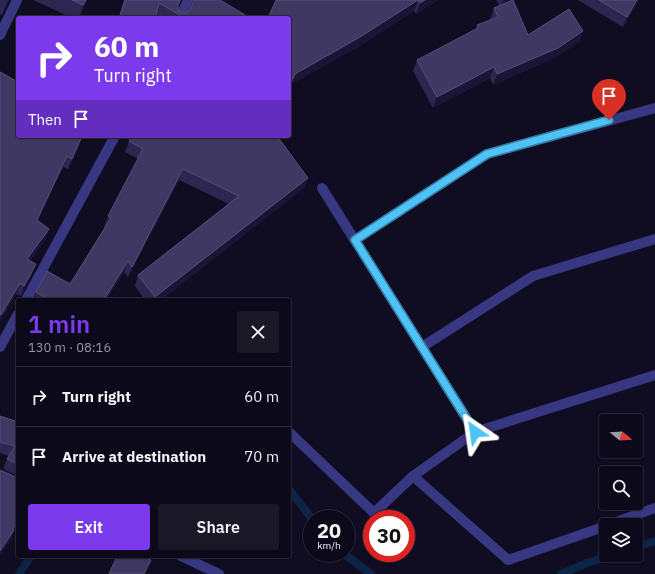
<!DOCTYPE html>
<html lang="en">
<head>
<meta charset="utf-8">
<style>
  :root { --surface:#0c0a1a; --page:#1a1827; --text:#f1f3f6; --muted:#9a9aa2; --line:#2c2b39; --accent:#7c3aed }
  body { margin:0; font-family:"IBM Plex Sans",sans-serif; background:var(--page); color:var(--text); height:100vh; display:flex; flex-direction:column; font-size:15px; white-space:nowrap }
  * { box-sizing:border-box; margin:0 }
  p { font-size:13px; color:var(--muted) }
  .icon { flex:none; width:22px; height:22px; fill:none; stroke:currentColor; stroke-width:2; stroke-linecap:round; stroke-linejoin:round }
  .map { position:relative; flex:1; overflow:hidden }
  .sheet { position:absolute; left:16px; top:298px; width:275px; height:260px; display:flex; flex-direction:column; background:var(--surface); border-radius:4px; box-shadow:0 1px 3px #0004,0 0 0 1px var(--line) }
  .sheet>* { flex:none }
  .top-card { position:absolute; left:16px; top:16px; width:275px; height:122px; border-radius:4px; box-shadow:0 1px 3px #0004,0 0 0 1px var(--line); background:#7c3aed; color:#fff; overflow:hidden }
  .needle { width:26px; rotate:108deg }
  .fabs { position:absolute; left:599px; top:414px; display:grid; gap:8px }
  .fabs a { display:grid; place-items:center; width:44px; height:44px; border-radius:4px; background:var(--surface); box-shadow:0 1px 3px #0004,0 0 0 1px var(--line); font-size:20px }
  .speed { position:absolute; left:303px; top:510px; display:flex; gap:8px; font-size:20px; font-weight:700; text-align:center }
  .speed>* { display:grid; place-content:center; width:52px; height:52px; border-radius:50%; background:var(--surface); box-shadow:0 1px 3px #0004,0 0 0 1px var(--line); line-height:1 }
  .speed small { font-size:10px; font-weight:400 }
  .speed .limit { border:6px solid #d22; background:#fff; color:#111 }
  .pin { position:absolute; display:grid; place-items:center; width:34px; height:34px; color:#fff; margin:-41px -17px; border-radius:50% 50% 50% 0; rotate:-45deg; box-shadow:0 0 4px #0007 }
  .pin .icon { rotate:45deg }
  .me { position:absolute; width:44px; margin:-22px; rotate:328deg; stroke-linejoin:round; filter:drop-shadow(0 0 3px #0008) }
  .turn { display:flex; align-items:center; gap:14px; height:84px; padding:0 12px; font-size:18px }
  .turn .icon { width:52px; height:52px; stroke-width:2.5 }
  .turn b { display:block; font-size:28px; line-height:34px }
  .then { display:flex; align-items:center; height:38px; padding:0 12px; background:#0003; gap:8px; font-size:15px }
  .round { display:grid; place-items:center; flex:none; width:42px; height:42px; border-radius:4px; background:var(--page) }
  .headline { display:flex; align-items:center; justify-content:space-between; height:68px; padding:0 12px }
  h1 { font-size:24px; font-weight:600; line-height:30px; color:var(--accent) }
  .button { display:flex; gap:8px; margin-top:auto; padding:8px 12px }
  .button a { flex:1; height:46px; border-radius:4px; background:var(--accent); color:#fff; font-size:16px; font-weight:600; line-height:46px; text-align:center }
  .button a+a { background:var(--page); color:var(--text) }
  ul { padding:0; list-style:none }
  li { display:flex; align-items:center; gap:12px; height:60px; padding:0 12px; border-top:1px solid var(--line) }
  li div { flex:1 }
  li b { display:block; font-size:15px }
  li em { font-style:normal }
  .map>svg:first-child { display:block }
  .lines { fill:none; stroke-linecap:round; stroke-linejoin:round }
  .stream { stroke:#0c2447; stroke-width:8 }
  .minor { stroke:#383782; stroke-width:10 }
  .wall { fill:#2c2650 }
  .shaded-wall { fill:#1a1436 }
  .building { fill:#3e3863; stroke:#554f7b }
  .route-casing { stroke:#337fa1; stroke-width:10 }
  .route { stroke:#4fc3f7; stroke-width:7 }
</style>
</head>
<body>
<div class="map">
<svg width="655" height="574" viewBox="0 0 655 574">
  <rect width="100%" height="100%" fill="#100d22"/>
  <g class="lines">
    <g class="stream">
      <path d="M289,489L312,519"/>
      <path d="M636,547L655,541"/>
      <path d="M343,553L371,574"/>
      <path d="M19,574L31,556"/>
      <path d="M561,574L587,563L612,555"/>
    </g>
    <g class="minor">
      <path d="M180,18L188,0"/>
      <path d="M0,35L17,0"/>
      <path d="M355,240L487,154L655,108"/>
      <path d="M26,300L115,136"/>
      <path d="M0,347L18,314"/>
      <path d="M422,347L533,276L655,239"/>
      <path d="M289,432L374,513L413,476L475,432L322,188"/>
      <path d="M475,432L655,375"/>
      <path d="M413,476L508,560L606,526"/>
      <path d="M608,525L655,508"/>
      <path d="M181,556L219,574"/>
    </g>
  </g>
  <g class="wall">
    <path d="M0,0H9L2,15L0,14Z"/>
    <path d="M33,0H87L79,18H72Z"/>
    <path d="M124,0H181L178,6V11L182,13H187L190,10L194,0H220L250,18H163L156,14L155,18H119Z"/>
    <path d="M276,0H438L416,14L414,11L356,48L291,84Z"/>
    <path d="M496,0H513L528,35L583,31L579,42L554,58L493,85L490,78L433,108L413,71L417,60L476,30L477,25L491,20L490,19L494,8L500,6Z"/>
    <path d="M578,0H639L623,27Z"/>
    <path d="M0,72L83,136L68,169L63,167L37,221L49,229L45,239L30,261L32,275L21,296L16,294L0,321Z"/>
    <path d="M129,141L308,178L304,188L161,300H145L135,286L138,275L229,204L179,180L128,277L124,272L106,300H33L36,292L70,284L105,227H104L108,216L138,159L125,152Z"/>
    <path d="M18,413V476L3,469L7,459L9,456L0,453V416L15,421Z"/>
  </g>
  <g class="shaded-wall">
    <path d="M8,0H9L2,15Z"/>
    <path d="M86,0H87L79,18L83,5Z"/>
    <path d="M418,0L414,11L356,48L291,84L289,88V87L295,74Z"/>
    <path d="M425,0H438L416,14L420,3Z"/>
    <path d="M504,0H513L501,8Z"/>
    <path d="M637,0H639L623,27L627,17Z"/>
    <path d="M583,31L579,42L554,58L493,85L497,74Z"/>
    <path d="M494,67L490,78L433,108L437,97Z"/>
    <path d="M82,136H83L68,169L72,159Z"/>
    <path d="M67,156L63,167L33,231L37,220Z"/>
    <path d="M183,169L179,180L128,277L132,267Z"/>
    <path d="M308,178L304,188L161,300H154L155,297Z"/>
    <path d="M49,229L45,239L23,270L27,259Z"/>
    <path d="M128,261L124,272L106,300H104Z"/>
    <path d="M36,264L32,275L21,296L24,286Z"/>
    <path d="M20,283L16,294L0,321V318L1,315Z"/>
    <path d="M18,520V525L14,531L11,540L0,556V551Z"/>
  </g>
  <g class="building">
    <path d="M72,0H86L83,5Z"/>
    <path d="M125,0H180L178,5V11L182,13H187L190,10L194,0H220L250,18H185L159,3L155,18H119Z"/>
    <path d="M276,0H418L360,37L295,74L289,87V18H268Z"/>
    <path d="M418,0H425L420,3Z"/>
    <path d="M513,0L528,35L569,9L583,31L558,48L497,74L494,67L437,97L417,60L478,28L477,25L498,17L494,8Z"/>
    <path d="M599,0H637L627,17Z"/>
    <path d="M0,72L18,82V136H82L72,159L67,156L37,220L49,229L27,259L36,264L24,286L20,283L1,315L0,314Z"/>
    <path d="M132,136H277L308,178L155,297L138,275L239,196L183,169L132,267L128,261L104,300H49L36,292L47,271L70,284L111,218L108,216L143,149L129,141Z"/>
    <path d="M18,413V464L7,459L15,446L0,442V416L15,421Z"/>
    <path d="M0,470L18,478V520L13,529L14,530L0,551Z"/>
    <path d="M117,556H142L151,560L144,574H109Z"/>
  </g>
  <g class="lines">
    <defs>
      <path id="route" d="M475,432L355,240L487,154L609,120"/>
    </defs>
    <use href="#route" class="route-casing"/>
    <use href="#route" class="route"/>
  </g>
</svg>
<div class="fabs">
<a><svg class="needle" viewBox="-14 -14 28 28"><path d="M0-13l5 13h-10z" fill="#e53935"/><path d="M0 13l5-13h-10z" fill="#9a9aa2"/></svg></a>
<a><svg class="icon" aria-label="search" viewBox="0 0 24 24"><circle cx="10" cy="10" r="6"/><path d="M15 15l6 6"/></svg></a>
<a><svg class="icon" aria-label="layers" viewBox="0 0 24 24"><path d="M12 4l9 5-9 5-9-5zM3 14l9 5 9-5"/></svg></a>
</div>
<div class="speed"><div>20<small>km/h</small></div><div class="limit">30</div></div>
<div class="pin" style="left:609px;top:120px;background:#d93025"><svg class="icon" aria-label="arrive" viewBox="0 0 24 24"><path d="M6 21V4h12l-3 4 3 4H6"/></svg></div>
<svg class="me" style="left:475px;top:432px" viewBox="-20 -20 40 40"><path d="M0-17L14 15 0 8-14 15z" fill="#4fc3f7" stroke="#fff" stroke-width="4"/></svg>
<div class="top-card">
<div class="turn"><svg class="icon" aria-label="right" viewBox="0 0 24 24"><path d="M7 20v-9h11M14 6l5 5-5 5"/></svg><div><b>60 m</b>Turn right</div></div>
<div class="then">Then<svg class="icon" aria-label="arrive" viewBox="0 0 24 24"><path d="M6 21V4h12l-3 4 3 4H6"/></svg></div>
</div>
<section class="sheet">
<div class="headline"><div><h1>1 min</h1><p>130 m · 08:16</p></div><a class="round"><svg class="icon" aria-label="close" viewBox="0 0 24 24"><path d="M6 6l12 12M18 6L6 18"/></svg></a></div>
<ul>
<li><svg class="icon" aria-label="right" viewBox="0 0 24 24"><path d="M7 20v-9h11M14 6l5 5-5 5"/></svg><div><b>Turn right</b></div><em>60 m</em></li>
<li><svg class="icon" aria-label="arrive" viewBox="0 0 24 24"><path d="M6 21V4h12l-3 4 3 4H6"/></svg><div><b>Arrive at destination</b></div><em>70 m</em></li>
</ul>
<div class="button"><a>Exit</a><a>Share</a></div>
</section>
</div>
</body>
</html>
